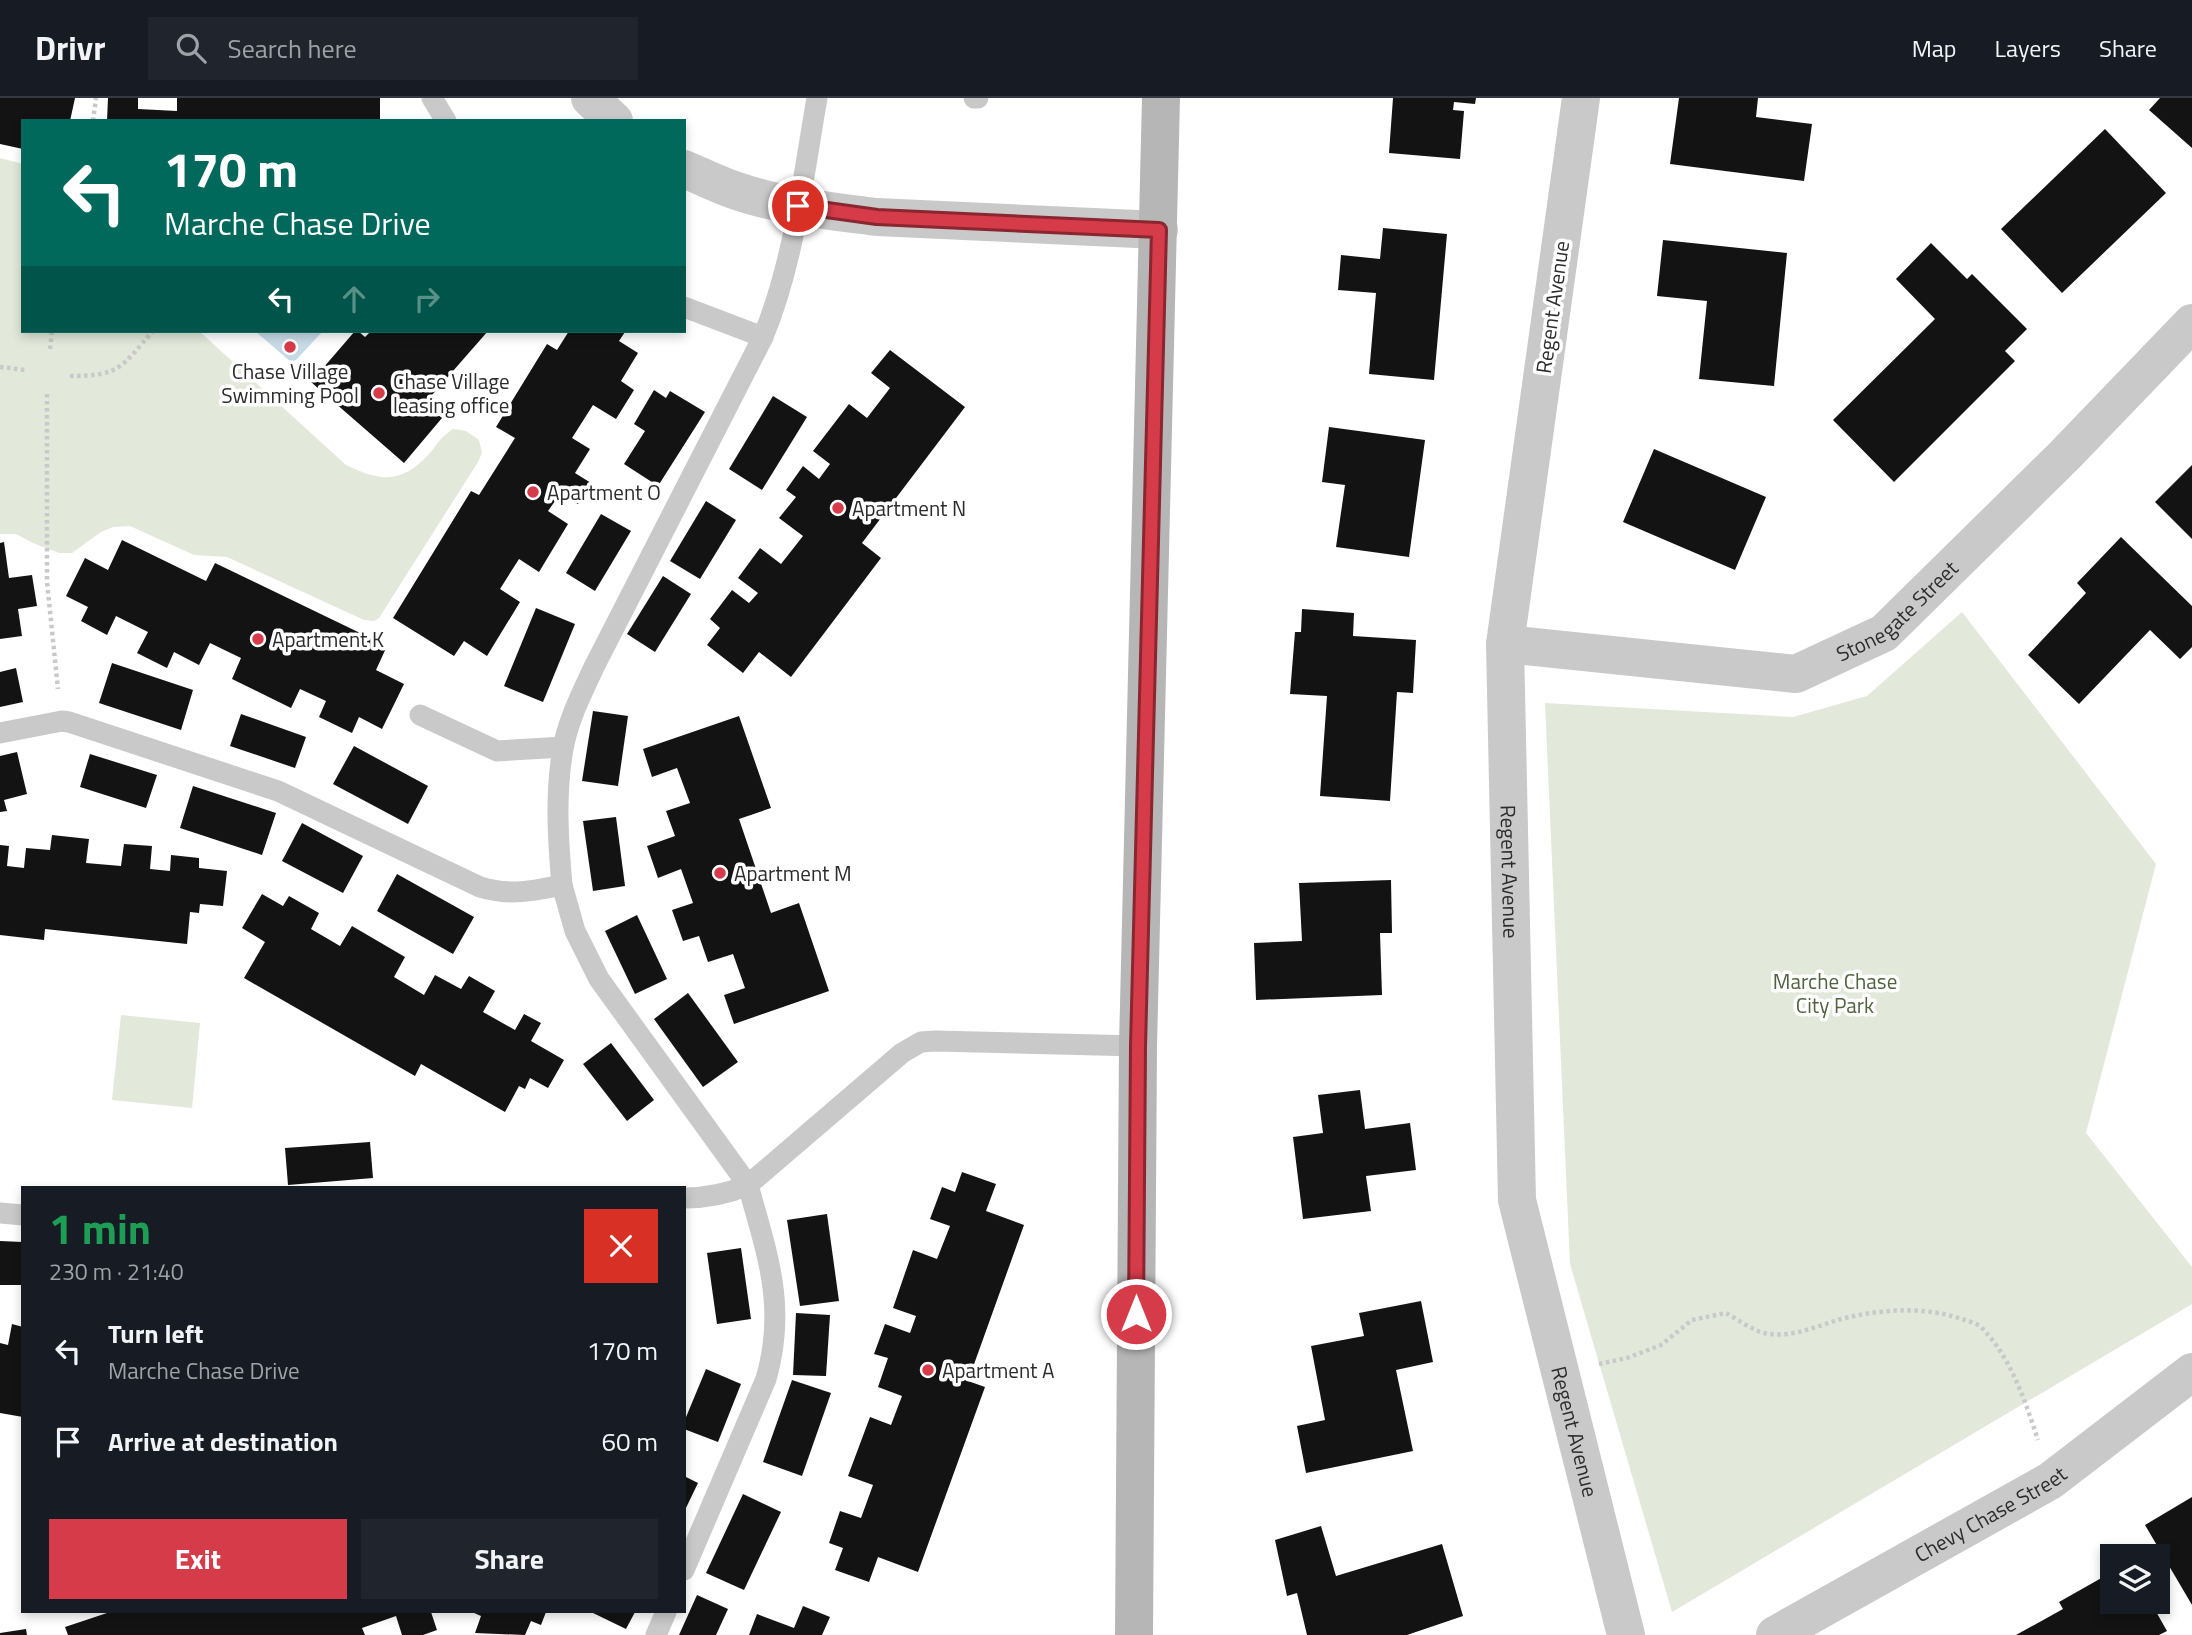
<!DOCTYPE html>
<html lang="en">
<head>
<meta charset="utf-8">
<style>
  :root { --surface:#171b24; --page:#20242c; --text:#f1f3f6; --muted:#9ea1a6; --line:#363941; --accent:#d53b49 }
  body { margin:0; font-family:"Titillium Web",sans-serif; background:var(--page); color:var(--text); height:100vh; display:flex; flex-direction:column; font-size:26px; white-space:nowrap }
  * { box-sizing:border-box; margin:0 }
  p { font-size:23px; color:var(--muted) }
  .icon { flex:none; width:38px; height:38px; fill:none; stroke:currentColor; stroke-width:2; stroke-linecap:round; stroke-linejoin:round }
  .map { position:relative; flex:1; overflow:hidden }
  .panel { position:absolute; left:21px; top:1088px; width:665px; height:427px; display:flex; flex-direction:column; background:var(--surface); border-radius:0px; box-shadow:0 4px 10px #0003 }
  .panel>* { flex:none }
  .banner { position:absolute; left:21px; top:21px; width:665px; height:214px; border-radius:0px; box-shadow:0 4px 10px #0003; background:#00695c; color:#fff; overflow:hidden }
  .tools { position:absolute; left:2100px; top:1446px; display:grid; gap:14px }
  .tools a { display:grid; place-items:center; width:70px; height:70px; border-radius:0px; background:var(--surface); box-shadow:0 4px 10px #0003; font-size:35px }
  .pin { position:absolute; display:grid; place-items:center; width:60px; height:60px; color:#fff; margin:-30px; border:4px solid #fff; border-radius:50%; box-shadow:0 2px 7px #0007 }
  .me { position:absolute; width:77px; margin:-38px; rotate:0deg; stroke-linejoin:round; filter:drop-shadow(0 0 5px #0008) }
  .turn { display:flex; align-items:center; gap:24px; height:147px; padding:0 28px; font-size:32px }
  .turn .icon { width:91px; height:91px; stroke-width:2.5 }
  .turn b { display:block; font-size:49px; line-height:60px }
  .lanes { display:flex; align-items:center; height:66px; padding:0 28px; background:#0003; justify-content:center; gap:35px; direction:ltr }
  .lanes .off { opacity:.35 }
  .round { display:grid; place-items:center; flex:none; width:74px; height:74px; border-radius:0px; background:var(--page) }
  .head { display:flex; align-items:center; justify-content:space-between; height:119px; padding:0 28px }
  h1 { font-size:42px; font-weight:700; line-height:52px; color:#1e9e55 }
  .button { display:flex; gap:14px; margin-top:auto; padding:14px 28px }
  .button a { flex:1; height:80px; border-radius:0px; background:var(--accent); color:#fff; font-size:28px; font-weight:700; line-height:80px; text-align:center }
  .button a+a { background:var(--page); color:var(--text) }
  ul { padding:0; list-style:none }
  li { display:flex; align-items:center; gap:21px; height:91px; padding:0 28px }
  li div { flex:1 }
  li b { display:block; font-size:26px }
  li em { font-style:normal }
  header { display:flex; align-items:center; gap:42px; box-sizing:border-box; height:98px; padding:0 35px; background:var(--surface); border-bottom:2px solid var(--line) }
  header strong { font-size:33px }
  nav { display:flex; gap:38px; margin-inline-start:auto; font-size:24px }
  .search { width:490px; height:63px; background:var(--page); display:flex; align-items:center; gap:18px; box-sizing:border-box; padding:0 24px; border-radius:0px; color:var(--muted); font-size:26px }
  .map>svg:first-child { display:block }
  .green { fill:#e2e8da }
  .water { fill:#c7dbe7 }
  .building { fill:#131313 }
  .lines { fill:none; stroke-linecap:round; stroke-linejoin:round }
  .path { stroke:#c9c9c9; stroke-width:4.5; stroke-dasharray:3.5 3.5; stroke-linecap:butt }
  .service { stroke:#c9c9c9; stroke-width:21 }
  .minor { stroke:#c9c9c9; stroke-width:38 }
  .secondary { stroke:#b6b6b6; stroke-width:38 }
  .route-casing { stroke:#8a262f; stroke-width:18 }
  .route { stroke:#d53b49; stroke-width:12 }
  .poi-dot { fill:#d53b49; stroke:#fff; stroke-width:2.5 }
  .labels { text-anchor:middle; dominant-baseline:central; stroke-width:7; stroke-linejoin:round; paint-order:stroke }
  .street-label { font-size:21px; fill:#2c2c2c; stroke:#fff }
  .poi-label { font-size:21px; fill:#2c2c2c; stroke:#fff; text-anchor:start }
  .park-label { font-size:21px; fill:#50633d; stroke:#fff }
</style>
</head>
<body>
<header>
<strong>Drivr</strong>
<div class="search"><svg class="icon" aria-label="search" viewBox="0 0 24 24"><circle cx="10" cy="10" r="6"/><path d="M15 15l6 6"/></svg>Search here</div>
<nav><a>Map</a><a>Layers</a><a>Share</a></nav>
</header>
<div class="map">
<svg width="2192" height="1537" viewBox="0 0 2192 1537">
  <rect width="100%" height="100%" fill="#fff"/>
  <g class="green">
    <path d="M0,60L23,66V233H199L346,367C381,384 402,386 430,355C437,346 442,338 453,331L466,333L479,342L482,355L478,364L379,520L374,523L364,522L227,459L194,457L130,428L113,429L101,434L72,455H59L33,445L16,436H0Z"/>
    <path d="M1962,514L2156,766L2086,1035L2192,1169V1206L1672,1514L1570,1166L1545,605L1793,619L1867,598Z"/>
    <path d="M121,917L200,925L192,1010L112,1002Z"/>
  </g>
  <path class="water" d="M255,233H323L296,262L291,264Z"/>
  <g class="building">
    <path d="M0,0H75L70,23H23V51L0,46Z"/>
    <path d="M108,0H138V11L177,13V0H380V23H107Z"/>
    <path d="M1393,0H1476L1475,6L1454,4L1453,12L1464,13L1460,61L1389,55Z"/>
    <path d="M1679,0H1758L1756,19L1812,26L1804,83L1670,66Z"/>
    <path d="M2160,0H2192V50L2149,12Z"/>
    <path d="M2105,31L2166,95L2062,195L2001,131Z"/>
    <path d="M1383,130L1447,136L1434,282L1369,276L1376,195L1338,192L1341,157L1380,161Z"/>
    <path d="M1663,142L1787,155L1774,288L1699,281L1707,203L1657,198Z"/>
    <path d="M1931,145L1967,181L1972,176L2027,231L2005,253L2015,263L1894,384L1833,322L1935,221L1896,181Z"/>
    <path d="M355,233H358L365,239L371,233H488L425,305L442,320L404,365L311,284Z"/>
    <path d="M569,233L625,234L619,243L638,255L621,283L634,292L616,321L593,307L572,340L590,351L575,375L591,385L578,406L560,396L548,413L568,426L539,474L519,461L500,491L520,504L487,558L464,543L454,558L393,520L471,393L479,397L515,340L496,329L547,246L557,252Z"/>
    <path d="M890,252L965,309L862,445L881,460L791,579L759,554L743,575L707,547L720,530L710,521L732,492L749,505L758,495L738,480L760,450L781,466L803,438L779,420L796,399L786,392L803,368L819,381L830,366L813,353L849,306L867,320L890,290L871,275Z"/>
    <path d="M654,292L666,300L670,293L705,314L658,388L624,366L645,333L634,326Z"/>
    <path d="M773,298L807,319L762,392L729,371Z"/>
    <path d="M1329,329L1425,342L1409,459L1336,449L1345,387L1322,384Z"/>
    <path d="M1654,351L1766,399L1735,472L1623,424Z"/>
    <path d="M2192,367V441L2155,404Z"/>
    <path d="M706,403L736,422L700,481L670,463Z"/>
    <path d="M601,416L631,433L595,493L566,475Z"/>
    <path d="M2121,439L2192,508V549L2180,561L2150,532L2079,606L2028,557L2086,495L2077,485Z"/>
    <path d="M122,442L206,483L215,465L387,548L376,572L404,586L382,631L359,619L352,635L319,619L326,603L300,591L291,610L232,581L241,560L210,545L199,567L174,554L167,570L137,555L148,534L116,518L107,537L81,523L88,509L66,498L85,460L108,472Z"/>
    <path d="M4,444L9,480L32,477L37,508L18,511L22,538L0,541V445Z"/>
    <path d="M663,478L691,496L655,554L627,536Z"/>
    <path d="M536,510L575,526L543,604L504,588Z"/>
    <path d="M1302,511L1354,515L1353,538L1416,542L1413,595L1397,594L1390,703L1320,698L1327,598L1290,596L1295,534H1301Z"/>
    <path d="M112,565L193,592L181,632L99,605Z"/>
    <path d="M16,570L23,604L0,609V574Z"/>
    <path d="M593,613L628,618L618,688L582,683Z"/>
    <path d="M241,616L306,639L295,670L230,648Z"/>
    <path d="M739,618L771,710L739,721L771,815L799,805L829,893L734,926L724,897L745,890L733,856L708,864L699,838L683,843L672,812L693,805L681,771L658,780L647,748L675,738L666,713L690,705L677,670L652,679L643,651Z"/>
    <path d="M354,648L428,688L408,726L333,686Z"/>
    <path d="M17,654L27,696L4,702L7,713L0,714V658Z"/>
    <path d="M90,656L157,677L146,710L80,689Z"/>
    <path d="M193,688L276,715L262,757L180,730Z"/>
    <path d="M616,719L625,788L593,793L583,723Z"/>
    <path d="M302,725L363,758L343,795L282,763Z"/>
    <path d="M52,737L89,741L86,765L121,768L124,746L152,748L150,771L170,773L171,757L199,760V770L227,773L223,808L200,806L199,815L190,814L187,846L45,831L44,842L0,837V747L9,748L7,768L24,770L26,750L50,752Z"/>
    <path d="M397,776L474,819L453,856L377,813Z"/>
    <path d="M1391,782L1392,835H1380L1382,897L1256,902L1254,845L1302,843L1299,785Z"/>
    <path d="M262,796L283,808L289,798L319,815L311,831L340,848L352,828L405,859L394,879L424,897L435,877L461,891L469,878L495,893L483,914L515,932L524,916L541,925L531,943L564,962L548,990L530,980L525,991L519,988L505,1014L421,966L415,978L244,880L265,844L242,830Z"/>
    <path d="M637,817L667,881L635,896L605,833Z"/>
    <path d="M688,895L738,964L703,989L654,921Z"/>
    <path d="M611,945L654,1002L627,1023L583,966Z"/>
    <path d="M1360,992L1365,1031L1410,1025L1416,1072L1366,1078L1371,1113L1303,1121L1293,1039L1323,1035L1318,997Z"/>
    <path d="M370,1044L373,1080L288,1087L285,1050Z"/>
    <path d="M962,1074L996,1086L986,1113L1024,1127L968,1283L985,1289L918,1474L878,1459L869,1484L835,1472L843,1450L829,1445L840,1413L861,1420L873,1387L848,1378L870,1319L891,1327L902,1298L878,1289L888,1260L874,1256L885,1226L910,1235L916,1218L893,1210L913,1152L937,1161L950,1128L930,1121L942,1089L955,1094Z"/>
    <path d="M827,1116L839,1203L800,1208L787,1122Z"/>
    <path d="M0,1143L23,1144V1187H0Z"/>
    <path d="M741,1150L751,1221L717,1226L707,1155Z"/>
    <path d="M1421,1203L1433,1264L1396,1272L1413,1353L1306,1375L1297,1328L1325,1322L1311,1248L1364,1238L1359,1215Z"/>
    <path d="M796,1215L830,1217L826,1278L793,1277Z"/>
    <path d="M12,1226L23,1229V1319L0,1315V1245L8,1247Z"/>
    <path d="M706,1271L741,1286L718,1344L684,1331V1324Z"/>
    <path d="M792,1282L831,1295L802,1378L763,1364Z"/>
    <path d="M684,1378L698,1385L684,1414Z"/>
    <path d="M743,1396L781,1414L744,1492L706,1475Z"/>
    <path d="M2192,1399V1507L2145,1427Z"/>
    <path d="M1321,1428L1336,1478L1442,1446L1463,1518L1407,1537H1307L1297,1495L1287,1498L1275,1442Z"/>
    <path d="M2112,1474V1503H2150L2167,1533L2159,1537H2016L2063,1511L2059,1504Z"/>
    <path d="M697,1497L728,1511L716,1537H679Z"/>
    <path d="M803,1508L830,1519L822,1537H749L757,1516L794,1530Z"/>
    <path d="M110,1514H431L437,1532L423,1537H402L396,1518L362,1530L365,1537H68L65,1529Z"/>
    <path d="M472,1514H546L541,1527L531,1523L525,1537L475,1535L481,1518Z"/>
    <path d="M591,1514H635L626,1531Z"/>
    <path d="M26,1531L27,1537H0V1535Z"/>
  </g>
  <g class="lines">
    <g class="path">
      <path d="M93,23L96,0"/>
      <path d="M50,251L52,233"/>
      <path d="M0,269L25,272"/>
      <path d="M70,278C121,278 121,269 153,233"/>
      <path d="M47,296V484L58,591"/>
      <path d="M1599,1266L1627,1260L1661,1247L1692,1222L1726,1215C1737,1221 1754,1233 1764,1235C1790,1241 1817,1228 1841,1221C1882,1211 1922,1208 1962,1221C1968,1223 1976,1225 1981,1229C2011,1259 2025,1303 2038,1342"/>
    </g>
    <g class="service">
      <path d="M432,0L446,23"/>
      <path d="M974,0H978"/>
      <path d="M684,209L763,239"/>
      <path d="M420,617L497,653L563,649"/>
      <path d="M0,635L62,623L69,624L278,693L480,789C508,798 533,793 562,787L575,833L599,881L748,1087C727,1096 707,1100 684,1100"/>
      <path d="M562,787C558,742 555,695 563,651C568,622 582,595 594,569L763,239C794,164 803,80 817,0"/>
      <path d="M0,1115L23,1117"/>
      <path d="M684,1472L766,1281C787,1208 767,1156 748,1087L902,955L921,944L935,943L1138,948"/>
      <path d="M656,1537L666,1514"/>
    </g>
    <g class="minor">
      <path d="M590,0L614,23"/>
      <path id="s1" d="M1581,0L1505,546L1517,1102L1626,1537"/>
      <path d="M684,71C701,78 717,86 734,92C779,108 830,113 877,119L1159,132"/>
      <path id="s2" d="M1505,546L1796,576L1884,535L2064,358L2192,225"/>
      <path id="s3" d="M1775,1537L2050,1383L2192,1274"/>
    </g>
    <path class="secondary" d="M1134,1537L1138,948L1161,0"/>
  </g>
  <g class="lines">
    <defs>
      <path id="route" d="M798,108L877,119L1159,132L1138,948L1136,1216"/>
    </defs>
    <use href="#route" class="route-casing"/>
    <use href="#route" class="route"/>
  </g>
  <g class="poi-dot">
    <circle cx="290" cy="249" r="7"/>
    <circle cx="379" cy="295" r="7"/>
    <circle cx="533" cy="394" r="7"/>
    <circle cx="838" cy="410" r="7"/>
    <circle cx="258" cy="541" r="7"/>
    <circle cx="720" cy="775" r="7"/>
    <circle cx="928" cy="1272" r="7"/>
  </g>
  <g class="labels">
    <g class="street-label">
      <text transform="translate(1552 209) rotate(-82)">Regent Avenue</text>
      <text stroke="none"><textPath href="#s2" startOffset="413">Stonegate Street</textPath></text>
      <text stroke="none"><textPath href="#s1" startOffset="779">Regent Avenue</textPath></text>
      <text stroke="none"><textPath href="#s1" startOffset="1346">Regent Avenue</textPath></text>
      <text stroke="none"><textPath href="#s3" startOffset="247">Chevy Chase Street</textPath></text>
    </g>
    <g class="poi-label">
      <text x="290" y="273" text-anchor="middle">Chase Village<tspan x="290" dy="24">Swimming Pool</tspan></text>
      <text x="393" y="283">Chase Village<tspan x="393" dy="24">leasing office</tspan></text>
      <text x="547" y="394">Apartment O</text>
      <text x="852" y="410">Apartment N</text>
      <text x="272" y="541">Apartment K</text>
      <text x="734" y="775">Apartment M</text>
      <text x="942" y="1272">Apartment A</text>
    </g>
    <g class="park-label">
      <text x="1835" y="883">Marche Chase<tspan x="1835" dy="24">City Park</tspan></text>
    </g>
  </g>
</svg>
<div class="tools">
<a><svg class="icon" aria-label="layers" viewBox="0 0 24 24"><path d="M12 4l9 5-9 5-9-5zM3 14l9 5 9-5"/></svg></a>
</div>
<div class="pin" style="left:798px;top:108px;background:#d93025"><svg class="icon" aria-label="arrive" viewBox="0 0 24 24"><path d="M6 21V4h12l-3 4 3 4H6"/></svg></div>
<svg class="me" style="left:1136px;top:1216px" viewBox="-20 -20 40 40"><circle r="17" fill="#d53b49" stroke="#fff" stroke-width="3"/><path d="M0-11L8 9 0 5-8 9z" fill="#fff"/></svg>
<div class="banner">
<div class="turn"><svg class="icon" aria-label="left" viewBox="0 0 24 24"><path d="M17 20v-9H6M10 6l-5 5 5 5"/></svg><div><b>170 m</b>Marche Chase Drive</div></div>
<div class="lanes"><svg class="icon" aria-label="left" viewBox="0 0 24 24"><path d="M17 20v-9H6M10 6l-5 5 5 5"/></svg><svg class="icon off" aria-label="ahead" viewBox="0 0 24 24"><path d="M12 20V5M6 11l6-6 6 6"/></svg><svg class="icon off" aria-label="right" viewBox="0 0 24 24"><path d="M7 20v-9h11M14 6l5 5-5 5"/></svg></div>
</div>
<section class="panel">
<div class="head"><div><h1>1 min</h1><p>230 m · 21:40</p></div><a class="round" style="background:#d93025;color:#fff"><svg class="icon" aria-label="close" viewBox="0 0 24 24"><path d="M6 6l12 12M18 6L6 18"/></svg></a></div>
<ul>
<li><svg class="icon" aria-label="left" viewBox="0 0 24 24"><path d="M17 20v-9H6M10 6l-5 5 5 5"/></svg><div><b>Turn left</b><p>Marche Chase Drive</p></div><em>170 m</em></li>
<li><svg class="icon" aria-label="arrive" viewBox="0 0 24 24"><path d="M6 21V4h12l-3 4 3 4H6"/></svg><div><b>Arrive at destination</b></div><em>60 m</em></li>
</ul>
<div class="button"><a>Exit</a><a>Share</a></div>
</section>
</div>
</body>
</html>
